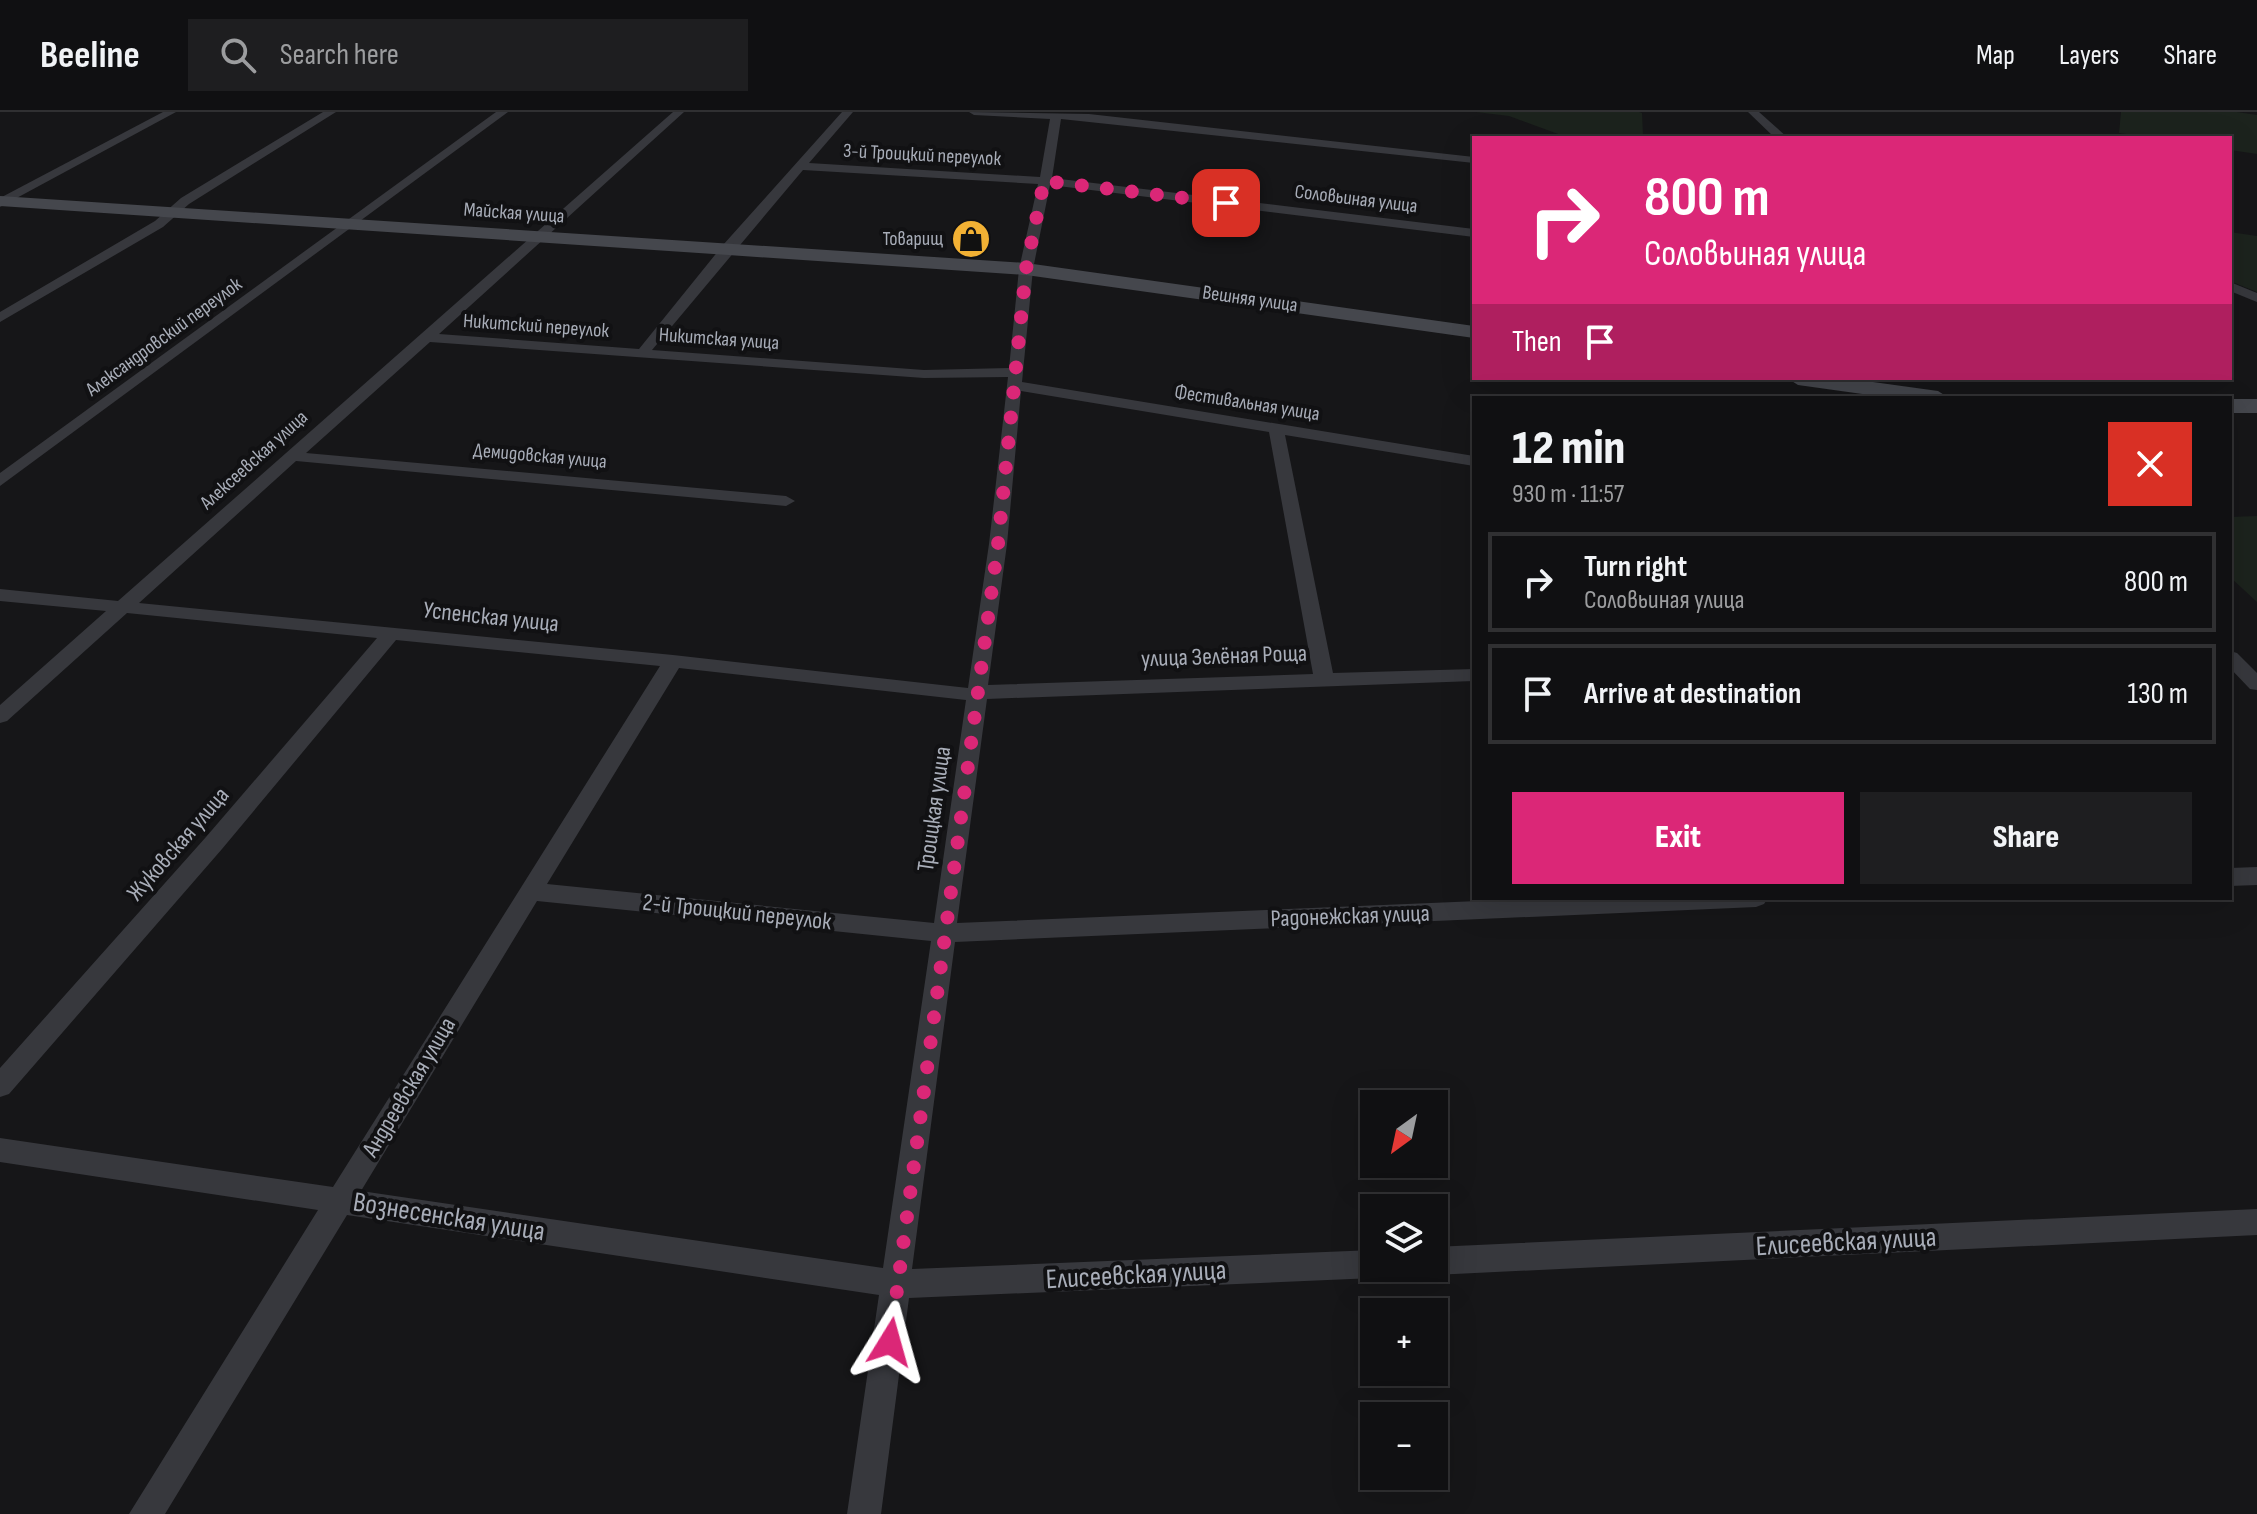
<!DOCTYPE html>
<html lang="en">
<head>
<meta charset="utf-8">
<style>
  :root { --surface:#101012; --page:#1e1e20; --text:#f1f3f6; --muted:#9c9d9f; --line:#303032; --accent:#db2777 }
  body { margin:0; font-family:"Sofia Sans Condensed",sans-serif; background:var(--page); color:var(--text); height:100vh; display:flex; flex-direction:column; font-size:30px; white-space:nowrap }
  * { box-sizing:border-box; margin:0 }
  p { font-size:26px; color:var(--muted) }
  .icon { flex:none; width:44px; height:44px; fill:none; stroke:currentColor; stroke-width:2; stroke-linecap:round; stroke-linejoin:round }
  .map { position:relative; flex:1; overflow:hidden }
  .drawer { position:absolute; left:1472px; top:284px; width:760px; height:504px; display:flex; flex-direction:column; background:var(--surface); border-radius:0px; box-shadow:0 8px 32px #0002,0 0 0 2px var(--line) }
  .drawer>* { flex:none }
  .guide { position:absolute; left:1472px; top:24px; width:760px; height:244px; border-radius:0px; box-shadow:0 8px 32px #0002,0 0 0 2px var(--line); background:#db2777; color:#fff; overflow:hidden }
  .needle { width:52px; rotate:213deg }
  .buttons { position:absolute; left:1360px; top:978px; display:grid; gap:16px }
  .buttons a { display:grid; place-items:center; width:88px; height:88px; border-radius:0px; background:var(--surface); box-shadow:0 8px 32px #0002,0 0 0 2px var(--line); font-size:40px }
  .pin { position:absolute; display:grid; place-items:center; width:68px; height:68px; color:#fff; margin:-34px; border-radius:16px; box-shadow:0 4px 12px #0006 }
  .me { position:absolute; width:88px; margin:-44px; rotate:8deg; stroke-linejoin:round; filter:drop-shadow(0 0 6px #0008) }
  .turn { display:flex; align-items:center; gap:28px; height:168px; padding:0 40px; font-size:36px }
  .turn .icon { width:104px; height:104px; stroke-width:2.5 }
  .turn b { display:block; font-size:56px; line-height:68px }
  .then { display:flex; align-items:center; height:76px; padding:0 40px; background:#0003; gap:16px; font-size:30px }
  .round { display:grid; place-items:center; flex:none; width:84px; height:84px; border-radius:0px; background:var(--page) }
  .summary { display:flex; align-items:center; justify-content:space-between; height:136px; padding:0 40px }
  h1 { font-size:48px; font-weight:800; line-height:60px }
  .button { display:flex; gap:16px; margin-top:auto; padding:16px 40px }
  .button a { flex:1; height:92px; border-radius:0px; background:var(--accent); color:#fff; font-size:32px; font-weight:800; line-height:92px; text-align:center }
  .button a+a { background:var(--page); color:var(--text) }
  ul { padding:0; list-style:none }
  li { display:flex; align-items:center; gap:24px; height:100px; margin:0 16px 12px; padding:0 24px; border:4px solid var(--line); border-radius:0px }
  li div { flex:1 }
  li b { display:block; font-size:30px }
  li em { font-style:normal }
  header { display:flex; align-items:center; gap:48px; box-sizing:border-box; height:112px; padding:0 40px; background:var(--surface); border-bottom:2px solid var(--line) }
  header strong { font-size:38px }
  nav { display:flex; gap:44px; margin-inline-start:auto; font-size:28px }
  .search { width:560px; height:72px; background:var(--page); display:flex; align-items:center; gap:20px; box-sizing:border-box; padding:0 28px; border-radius:0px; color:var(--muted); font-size:30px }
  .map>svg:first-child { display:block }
  .green { fill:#1c231d }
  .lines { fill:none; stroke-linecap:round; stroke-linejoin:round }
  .street { fill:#37383d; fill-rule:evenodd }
  .secondary { fill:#45474d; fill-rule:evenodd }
  .route { stroke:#db2777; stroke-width:14; stroke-dasharray:0 25.2 }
  .labels { text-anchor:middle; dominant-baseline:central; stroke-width:8; stroke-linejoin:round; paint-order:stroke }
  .far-street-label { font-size:20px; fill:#a8adb8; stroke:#111113 }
  .far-poi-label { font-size:20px; fill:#a8adb8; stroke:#111113; text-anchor:end }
  .street-label { font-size:24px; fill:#a8adb8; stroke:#111113 }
  .near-street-label { font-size:28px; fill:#a8adb8; stroke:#111113 }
</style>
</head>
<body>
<header>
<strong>Beeline</strong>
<div class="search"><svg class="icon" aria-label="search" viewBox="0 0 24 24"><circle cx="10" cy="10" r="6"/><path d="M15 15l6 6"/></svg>Search here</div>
<nav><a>Map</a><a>Layers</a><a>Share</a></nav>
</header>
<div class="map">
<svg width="2257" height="1402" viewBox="0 0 2257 1402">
  <rect width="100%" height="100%" fill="#161618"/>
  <g class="green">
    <path d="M1476,0H1639L1642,1L1643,23L1653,26H1569L1509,4Z"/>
    <path d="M2121,0H2237L2257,3V42L2230,38V26H2154L2119,21Z"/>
    <path d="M2230,120L2257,124V180L2230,169V164L2234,166L2230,162Z"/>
    <path d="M2257,404V490L2230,465V405Z"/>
  </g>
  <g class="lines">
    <g class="street">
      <path d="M163,0H176L0,95V86Z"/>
      <path d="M323,0H336L189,92L163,115L0,210V200L155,109L181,86Z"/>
      <path d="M496,0H508L0,374V361Z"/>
      <path d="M673,0H684L439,222L639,237L723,133L842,0H853L809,51L1040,65L1050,7L974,3L969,0L1089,2L1474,45V51L1061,7L1052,66L1474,117V125L1050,73L1033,157L1022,270L1474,344V354L1285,323L1333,561L1474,557V569L987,587L957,811L1550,786H1768L1764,792L1756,795L955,830L912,1157L1374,1138V1156H1387L1384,1162L1374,1166L909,1186L881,1402H847L879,1183L347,1103L165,1402H129L318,1098L0,1050V1026L333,1075L660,554L396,528L222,737L9,982L0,985V956L206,725L377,526L127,501L7,609L0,611V593L106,499L0,489V477L118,489ZM803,58L1038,72L1019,157L1009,256L924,258L652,238ZM430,230L924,266L1008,265L989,432L968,576L673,543L139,491L296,349L786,394L795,389L786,384L306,341ZM1021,279L1269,320L1313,562L988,573L1007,432ZM679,556L966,588L934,811L547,772ZM537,789L931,829L883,1156L361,1079Z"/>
      <path d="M1748,0H1759L1788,26H1775Z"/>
      <path d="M2230,170L2257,181V190L2230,179Z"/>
      <path d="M2230,539L2237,541L2257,561V578L2250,577L2230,556Z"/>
      <path d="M2257,755V773L2230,774V756Z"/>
      <path d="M2257,1097V1123L1434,1163L1423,1156H1434V1135Z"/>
    </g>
    <g class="secondary">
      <path d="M0,84L1026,151L1474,214V226L1026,163L0,94Z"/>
      <path d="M1787,266H1844L1938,279L1949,286H1891L1798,273Z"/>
      <rect x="2230" y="287" width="27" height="14"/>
    </g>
  </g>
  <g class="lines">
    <path class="route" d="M890,1230L998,432L1026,157L1044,69L1226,91"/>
  </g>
  <defs>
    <symbol id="shop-disc" viewBox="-11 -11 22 22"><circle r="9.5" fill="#f2b134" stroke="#111113"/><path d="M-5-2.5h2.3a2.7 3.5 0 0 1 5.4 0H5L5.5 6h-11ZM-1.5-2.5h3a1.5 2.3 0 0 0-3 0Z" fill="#111"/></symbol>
  </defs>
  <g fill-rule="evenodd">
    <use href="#shop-disc" x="949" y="105" width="44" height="44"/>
  </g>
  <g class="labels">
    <g class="far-street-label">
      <text transform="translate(922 43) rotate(3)">3-й Троицкий переулок</text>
      <text transform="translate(1356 87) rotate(7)">Соловьиная улица</text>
      <text transform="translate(514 101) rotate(4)">Майская улица</text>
      <text transform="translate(1250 187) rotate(8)">Вешняя улица</text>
      <text transform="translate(536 214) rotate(4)">Никитский переулок</text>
      <text transform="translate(164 225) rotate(-36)">Александровский переулок</text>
      <text transform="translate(719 227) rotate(4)">Никитская улица</text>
      <text transform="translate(1247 291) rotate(9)">Фестивальная улица</text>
      <text transform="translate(540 344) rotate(5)">Демидовская улица</text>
      <text transform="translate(254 348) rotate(-42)">Алексеевская улица</text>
    </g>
    <g class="far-poi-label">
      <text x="943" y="127">Товарищ</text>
    </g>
    <g class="street-label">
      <text transform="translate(491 505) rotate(6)">Успенская улица</text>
      <text transform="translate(1224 544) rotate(-2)">улица Зелёная Роща</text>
      <text transform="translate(934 697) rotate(-82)">Троицкая улица</text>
      <text transform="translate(178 732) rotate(-49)">Жуковская улица</text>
      <text transform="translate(737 800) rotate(6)">2-й Троицкий переулок</text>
      <text transform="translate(1350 804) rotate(-2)">Радонежская улица</text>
      <text transform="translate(409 975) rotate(-59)">Андреевская улица</text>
    </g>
    <g class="near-street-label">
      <text transform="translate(449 1105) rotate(9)">Вознесенская улица</text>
      <text transform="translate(1846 1130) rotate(-3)">Елисеевская улица</text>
      <text transform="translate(1136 1163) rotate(-3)">Елисеевская улица</text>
    </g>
  </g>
</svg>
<div class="buttons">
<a><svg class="needle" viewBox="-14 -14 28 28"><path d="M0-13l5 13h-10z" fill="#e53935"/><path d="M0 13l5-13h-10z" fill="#9c9d9f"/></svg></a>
<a><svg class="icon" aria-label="layers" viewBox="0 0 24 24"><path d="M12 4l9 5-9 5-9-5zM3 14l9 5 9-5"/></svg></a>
<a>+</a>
<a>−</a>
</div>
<div class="pin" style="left:1226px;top:91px;background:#d93025"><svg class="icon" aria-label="arrive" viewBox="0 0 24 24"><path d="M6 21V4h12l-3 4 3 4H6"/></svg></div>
<svg class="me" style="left:890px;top:1230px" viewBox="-20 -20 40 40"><path d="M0-17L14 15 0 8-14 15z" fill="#db2777" stroke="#fff" stroke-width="4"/></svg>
<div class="guide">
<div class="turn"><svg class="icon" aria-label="right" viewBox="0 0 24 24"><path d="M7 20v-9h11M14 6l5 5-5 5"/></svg><div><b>800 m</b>Соловьиная улица</div></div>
<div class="then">Then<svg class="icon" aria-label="arrive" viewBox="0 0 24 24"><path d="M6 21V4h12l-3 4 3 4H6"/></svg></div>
</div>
<section class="drawer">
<div class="summary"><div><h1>12 min</h1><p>930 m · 11:57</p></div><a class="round" style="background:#d93025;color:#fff"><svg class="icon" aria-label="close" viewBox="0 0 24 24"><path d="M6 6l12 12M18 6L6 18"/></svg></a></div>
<ul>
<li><svg class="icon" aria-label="right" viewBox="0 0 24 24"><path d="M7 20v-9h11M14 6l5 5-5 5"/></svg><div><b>Turn right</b><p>Соловьиная улица</p></div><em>800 m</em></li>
<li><svg class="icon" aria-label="arrive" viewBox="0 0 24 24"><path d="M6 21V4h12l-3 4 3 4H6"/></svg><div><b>Arrive at destination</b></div><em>130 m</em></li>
</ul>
<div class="button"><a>Exit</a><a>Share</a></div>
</section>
</div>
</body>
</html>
